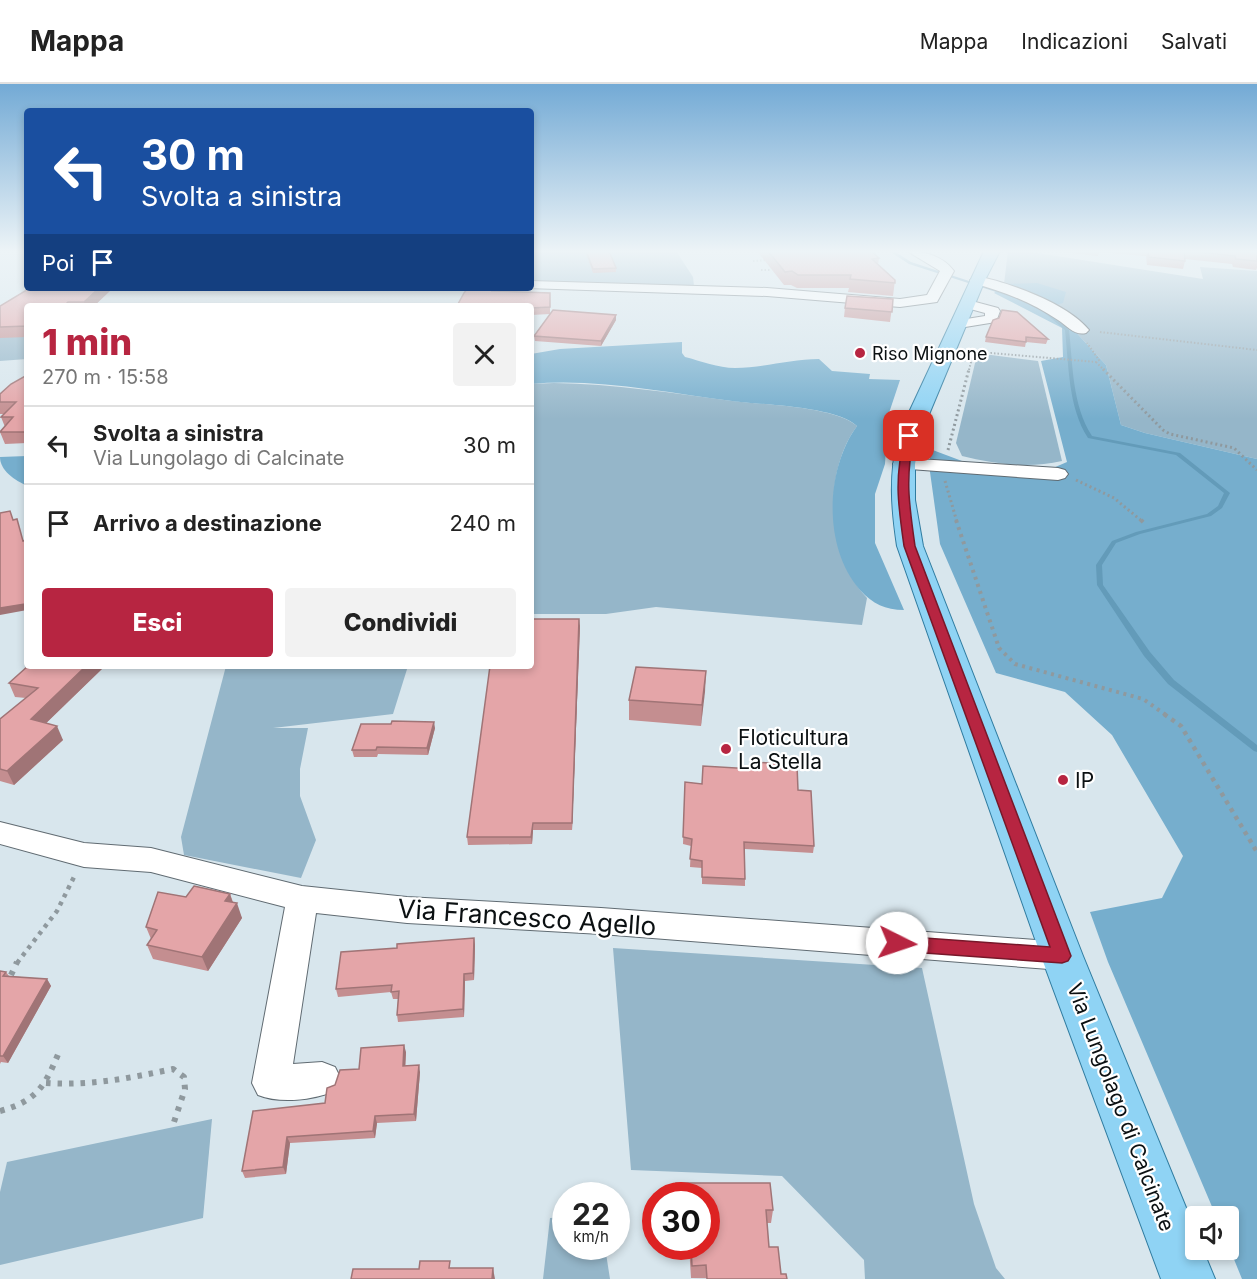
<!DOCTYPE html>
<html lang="it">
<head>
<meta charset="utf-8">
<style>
  :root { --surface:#fff; --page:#f2f2f2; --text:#222; --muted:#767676; --line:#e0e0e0; --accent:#b72541 }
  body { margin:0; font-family:Inter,sans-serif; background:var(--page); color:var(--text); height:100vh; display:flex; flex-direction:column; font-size:22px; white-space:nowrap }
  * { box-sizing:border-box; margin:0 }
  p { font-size:20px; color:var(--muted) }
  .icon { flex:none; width:33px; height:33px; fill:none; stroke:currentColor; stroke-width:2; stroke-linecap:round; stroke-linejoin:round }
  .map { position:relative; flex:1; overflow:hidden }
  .details { position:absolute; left:24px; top:219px; width:510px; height:366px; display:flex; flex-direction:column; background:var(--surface); border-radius:6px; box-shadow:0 3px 9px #0003 }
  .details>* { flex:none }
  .top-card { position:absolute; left:24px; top:24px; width:510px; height:183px; border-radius:6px; box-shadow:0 3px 9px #0003; background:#1a4fa0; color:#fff; overflow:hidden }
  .tools { position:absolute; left:1185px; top:1122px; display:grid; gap:12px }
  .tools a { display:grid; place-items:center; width:54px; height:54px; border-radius:6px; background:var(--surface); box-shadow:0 3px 9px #0003; font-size:30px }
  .speed { position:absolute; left:552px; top:1098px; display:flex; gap:12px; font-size:30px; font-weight:700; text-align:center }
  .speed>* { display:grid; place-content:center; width:78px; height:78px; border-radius:50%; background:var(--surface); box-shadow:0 3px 9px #0003; line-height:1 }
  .speed small { font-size:15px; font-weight:400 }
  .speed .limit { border:9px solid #d22; background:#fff; color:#111 }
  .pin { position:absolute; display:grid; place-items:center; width:51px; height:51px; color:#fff; margin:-26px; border-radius:12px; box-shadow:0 3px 9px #0006 }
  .me { position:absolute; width:66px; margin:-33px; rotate:94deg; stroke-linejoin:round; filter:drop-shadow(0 0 4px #0008) }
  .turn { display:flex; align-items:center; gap:21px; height:126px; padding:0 18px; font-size:27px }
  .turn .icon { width:78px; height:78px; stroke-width:2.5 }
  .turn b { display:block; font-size:42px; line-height:51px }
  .then { display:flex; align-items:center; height:57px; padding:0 18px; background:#0003; gap:12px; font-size:22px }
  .round { display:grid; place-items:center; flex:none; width:63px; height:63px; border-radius:6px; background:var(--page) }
  .head { display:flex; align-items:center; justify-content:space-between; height:102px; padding:0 18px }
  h1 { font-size:36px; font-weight:800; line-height:45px; color:var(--accent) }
  .action { display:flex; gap:12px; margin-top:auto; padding:12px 18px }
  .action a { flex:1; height:69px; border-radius:6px; background:var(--accent); color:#fff; font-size:24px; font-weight:800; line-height:69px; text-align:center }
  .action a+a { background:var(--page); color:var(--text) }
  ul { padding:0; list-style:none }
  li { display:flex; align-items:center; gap:18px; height:78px; padding:0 18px; border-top:2px solid var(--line) }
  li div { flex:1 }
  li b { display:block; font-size:22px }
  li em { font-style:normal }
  header { display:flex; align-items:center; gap:36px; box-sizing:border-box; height:84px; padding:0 30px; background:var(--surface); border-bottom:2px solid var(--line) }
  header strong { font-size:28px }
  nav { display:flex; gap:33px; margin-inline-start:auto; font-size:21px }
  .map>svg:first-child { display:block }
  .green { fill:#95b6c9 }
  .forest { fill:#76aecd }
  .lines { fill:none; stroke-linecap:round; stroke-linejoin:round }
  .stream { fill:#639bb9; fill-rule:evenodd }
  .minor-casing { stroke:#606b72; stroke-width:2 }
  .major-casing { stroke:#307ca0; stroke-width:2 }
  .path-far4 { stroke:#8f999e; stroke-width:2; stroke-dasharray:1.5 2; stroke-linecap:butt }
  .path-far3 { stroke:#8f999e; stroke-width:3; stroke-dasharray:2 3; stroke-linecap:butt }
  .path-far2 { stroke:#8f999e; stroke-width:4; stroke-dasharray:3 4.5; stroke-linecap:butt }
  .path-far1 { stroke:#8f999e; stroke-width:4.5; stroke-dasharray:4 5; stroke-linecap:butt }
  .path { stroke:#8f999e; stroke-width:6; stroke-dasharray:4.5 7; stroke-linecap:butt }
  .minor { fill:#fff; fill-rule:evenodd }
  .major { fill:#8fd3f4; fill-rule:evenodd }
  .wall { fill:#c48e90 }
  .shaded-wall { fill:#a07476 }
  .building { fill:#e4a5a8; stroke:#a07476; stroke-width:1.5 }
  .route { fill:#b72541; stroke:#77182a; stroke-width:1.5 }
  .poi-dot { fill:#b72541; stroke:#fff; stroke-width:2 }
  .labels { text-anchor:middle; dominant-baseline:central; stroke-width:4.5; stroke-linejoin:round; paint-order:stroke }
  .far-poi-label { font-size:18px; fill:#0b1012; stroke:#fff; text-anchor:start }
  .poi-label { font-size:21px; fill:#0b1012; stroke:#fff; text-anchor:start }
  .street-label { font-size:21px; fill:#0b1012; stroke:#fff }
  .near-street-label { font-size:26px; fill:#0b1012; stroke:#fff }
</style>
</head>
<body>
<header>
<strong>Mappa</strong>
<nav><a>Mappa</a><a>Indicazioni</a><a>Salvati</a></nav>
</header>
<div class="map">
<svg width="1257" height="1195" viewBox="0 0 1257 1195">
  <rect width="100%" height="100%" fill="#d8e6ed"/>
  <g class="green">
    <path d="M531,167H676L693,193L694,202L531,198Z"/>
    <path d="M1008,167L1031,168L1203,195L1200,183L1257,187V375L1145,349L1121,341L1106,281L1073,245L1004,200Z"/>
    <path d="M0,253H25L27,275L0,277Z"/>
    <path d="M991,271L1038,277L1062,377C1028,385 995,380 962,372L956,359L976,275L982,272Z"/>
    <path d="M554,299C614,300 673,309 732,317C764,321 833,322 857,342C822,389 827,471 867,514L862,541L656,523L606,530H531V300Z"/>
    <path d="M226,582H408L393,630L273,644H308L300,685V712L316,756L301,794L184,771L181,753Z"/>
    <path d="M613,864L922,884L974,1120L996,1184L1005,1195H865L864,1176L782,1092L631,1086Z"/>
    <path d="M212,1035L203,1134L0,1181V1108L7,1078Z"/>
    <path d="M565,1133L566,1162L605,1163L610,1195H543L550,1134Z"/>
  </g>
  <g class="forest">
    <path d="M1037,199L1066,208L1063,219L1046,224L1073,245L1106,281L1121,341L1145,349L1257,375V1195H1242L1229,1163L1228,1132H1216L1108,878L1090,828L1162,814L1183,772L1112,651L1065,608L996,589L940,460L930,388V365L962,377L977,380L1053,384L1067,378L1041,277L1063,273L1062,244L994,209L1004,200Z"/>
    <path d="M682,258V269L685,273C701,277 718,284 735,284C763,284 790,275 819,275L832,287L870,290L869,295L900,296L888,332L885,380L875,410V459L904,526C885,526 873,520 860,506C823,464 825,386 857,342C835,322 762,321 732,317C666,309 598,294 531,300V270L560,265Z"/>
    <path d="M27,372V402C15,396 0,387 0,373Z"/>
  </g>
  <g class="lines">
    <g class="stream">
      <path d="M889,167H894L911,178L1021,214L1018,215L909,180Z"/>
      <path d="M1040,223H1042L1069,246C1073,281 1072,321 1092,352L1180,369L1230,409L1222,424L1211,432L1140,450L1116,459L1102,481L1103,501L1150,568L1174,596L1257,661V668L1254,667L1168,600L1144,572L1097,501L1096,481L1112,457L1136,448L1207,430L1218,422L1224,409L1176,371L1088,354C1068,323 1069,282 1065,246L1040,225Z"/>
    </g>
    <defs>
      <g id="minor">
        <path d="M907,167C924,167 943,172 954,187L937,218L900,223L767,212L527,204H531V197L767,204L900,215L927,211L940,187Z"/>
        <path d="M977,192C1010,199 1067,219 1089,246L1086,249C1075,252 1067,242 1058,236C1031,218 1003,207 972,199L970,196Z"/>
        <path d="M968,216L998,224L1000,227L996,238L959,244L954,243L952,240L954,237L985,232V229L963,223L961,220Z"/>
        <path d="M903,374L1058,384L1065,386L1068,390L1065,394L1058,396L896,384L893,380L896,376Z"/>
        <path d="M0,738L84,759L151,764L302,802L407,813L601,824L1062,858L1074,862L1079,872L1074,882L1062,886L601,850L407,839L316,829L293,980L322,978L335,983L341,995L335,1007C313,1016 280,1020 258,1011L252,999L285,823L151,788L84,783L0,760Z"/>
      </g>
      <path id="major" d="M984,167H1000L985,196L920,352L915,380V416L923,462L1083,872L1196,1148V1166H1203L1215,1195H1161L1041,872L897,462C891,422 889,392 898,352Z"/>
    </defs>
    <use href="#minor" class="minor-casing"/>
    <use href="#major" class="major-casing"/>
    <g class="path-far4">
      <path d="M753,177L768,176"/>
      <path d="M761,186H771"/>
      <path d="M1100,248L1257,266"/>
      <path d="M1096,278L1104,286"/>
      <path d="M969,286L972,274L991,269L1096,278L1099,276L1087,259"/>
    </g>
    <g class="path-far3">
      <path d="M1103,285L1163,346L1170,350L1234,364L1257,386"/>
      <path d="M948,366L969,285"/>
      <path d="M1076,396L1114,414L1143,438"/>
      <path d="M945,397L957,438"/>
    </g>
    <g class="path-far2">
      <path d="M956,436L999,564L1015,580L1143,615L1166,631"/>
      <path d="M1141,436L1146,441"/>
    </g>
    <g class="path-far1">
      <path d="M1164,630L1181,642L1257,768"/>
      <path d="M17,879L57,827L75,791"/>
    </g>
    <g class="path">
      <path d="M11,891L17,878"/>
      <path d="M46,999C92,1002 129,994 173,985L184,993L185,1005L172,1044"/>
      <path d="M0,1027C37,1017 45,1002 59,968"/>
    </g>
    <use href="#minor" class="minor"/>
    <use href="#major" class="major"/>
  </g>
  <g class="wall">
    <path d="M585,167H609L616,184V188L593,189Z"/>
    <path d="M757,167H871L879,174L878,180L895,196L893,212L848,208L849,204H797L791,201H784Z"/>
    <path d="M1055,167H1257V184L1256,186L1233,183L1232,180L1185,175V177L1183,185L1147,181L1146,172L1099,168L1098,172Z"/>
    <path d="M30,204H113L94,222H27V253L0,254V222Z"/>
    <path d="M495,208L550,209V230L616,231V236L601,262L535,257L534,252L550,230L531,231V222Z"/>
    <path d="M893,215L890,238L844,233L845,224Z"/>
    <path d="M993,236L1048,255L1046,260L1026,258L1025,263L985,258L986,253Z"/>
    <path d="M27,291V359L5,360L0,348L5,343L1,333L5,330H0V310Z"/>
    <path d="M580,542L572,746H533L532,760L468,761L467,753Z"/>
    <path d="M105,582L46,639L63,656L14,701L0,697V635L26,614L15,613L9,599Z"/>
    <path d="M706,587L701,642L629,636V616Z"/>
    <path d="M435,644L428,671L378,670L377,673H354L352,666Z"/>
    <path d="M753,678L798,706L814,762L813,769L745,765V802L702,800V784L690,783L691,762L683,760L685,698L702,700L752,685Z"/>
    <path d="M230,810L233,818L242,834L208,887L153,875L147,861L151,855L146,843L186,813Z"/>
    <path d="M474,854L475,861L474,896L465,897L464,933L398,938L397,931L398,915H393L391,908L338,913L336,905L397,864Z"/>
    <path d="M0,887L6,888L9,892L47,895L51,902L8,979L1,978L0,980Z"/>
    <path d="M406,968L405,982L420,988L416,1037L377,1039L375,1054L290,1059L286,1090L245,1094L242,1087L325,1019L359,985Z"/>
    <path d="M676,1099L773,1126L771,1139H767L769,1163L781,1190L787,1195L691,1194L689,1162H706V1112H675Z"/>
  </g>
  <g class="shaded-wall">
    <path d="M99,204H113L94,222H85L84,218Z"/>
    <path d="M616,231V236L601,262V257Z"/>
    <path d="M27,511V526L0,531V524Z"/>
    <path d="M579,535L580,542L572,746V739Z"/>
    <path d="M86,582H105L37,648L31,635Z"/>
    <path d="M706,587L705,608L701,642L702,621Z"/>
    <path d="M434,638L435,644L428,671L427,664Z"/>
    <path d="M57,642L63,656L14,701L7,687Z"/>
    <path d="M533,739V746L532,760L531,753Z"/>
    <path d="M230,810L234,823L237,819L242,834L208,887L202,873L225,817Z"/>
    <path d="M474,854L475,861L474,896L473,889Z"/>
    <path d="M464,890L465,897L464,933L463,925Z"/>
    <path d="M47,895L51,902L8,979L3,972Z"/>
    <path d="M404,961L406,968L405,989L403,982Z"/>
    <path d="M419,981L420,988L416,1037L414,1030Z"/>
    <path d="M375,1032L377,1039L375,1054L373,1047Z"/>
    <path d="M287,1053L290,1059L286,1090L283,1083Z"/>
    <path d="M493,1184L495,1195H492Z"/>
  </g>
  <g class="building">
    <path d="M586,167H609L616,184L593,185Z"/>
    <path d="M768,167H871L879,174L872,175L895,196V199L850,195L851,191H798L792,187L785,188Z"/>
    <path d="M1148,167H1184L1185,177L1149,173Z"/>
    <path d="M1191,167H1257V177L1236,175L1235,172Z"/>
    <path d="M30,204H99L84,218H68L64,222H27V242L0,243V222Z"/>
    <path d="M468,204H494L492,207L550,209V223L531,224V222H457L464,209Z"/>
    <path d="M847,212L893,215L892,228L845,224Z"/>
    <path d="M553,226L616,231L601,257L534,252Z"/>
    <path d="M1002,226L1017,228L1048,255L1026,253V258L986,253L993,236L999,234Z"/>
    <path d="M27,291V348H0L13,333H1L16,318H0V310L11,300Z"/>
    <path d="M10,427L13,436L17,435L23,457L27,456V511L25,520L0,524V429Z"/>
    <path d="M531,535H579L572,739H533L531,753H467L490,582H531Z"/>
    <path d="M28,582H86L31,635L57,642L7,687L0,685V635L38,604L9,599Z"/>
    <path d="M636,583L706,587L702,621L629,616Z"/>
    <path d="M392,637L434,638L427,664L377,663L376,666H352L361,640H391Z"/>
    <path d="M753,678L797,681L798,706L811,707L814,762L744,758L745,795L702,793V777L690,775L692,755L683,753L685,698L702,700L703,682L753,685Z"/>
    <path d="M194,802L230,810L225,817L237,819L202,873L147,861L157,846L146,843L158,808L186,813Z"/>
    <path d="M474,854L473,889L464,890L463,925L397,931L399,907L391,908L392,901L336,905L341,868L397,864V860Z"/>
    <path d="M0,887L6,888L3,892L47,895L3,972H0Z"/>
    <path d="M404,961L403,982L419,981L414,1030L375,1032L373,1047L287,1053L283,1083L242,1087L253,1027L325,1019L327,1004L335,1001L340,986L359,985L361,964Z"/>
    <path d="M676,1099H770L773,1126H766L769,1163H778L781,1190H786L787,1195H707L706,1181L692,1182L691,1162H706V1112H676Z"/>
    <path d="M420,1177H450L449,1184H493L492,1195H351L353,1185H419Z"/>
  </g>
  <linearGradient id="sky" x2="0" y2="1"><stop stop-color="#73aad5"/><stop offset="0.5" stop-color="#edf4f7"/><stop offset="1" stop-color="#edf4f7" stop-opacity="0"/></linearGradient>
  <rect width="1257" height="335" fill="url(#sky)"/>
  <path class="route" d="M909,349L914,352C905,394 909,420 915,462L1071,872L1068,877L1062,879L897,867L891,864L888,859L891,854L897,852L1050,863L904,462C898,420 894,394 905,352Z"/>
  <g class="poi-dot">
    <circle cx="860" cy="269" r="6"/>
    <circle cx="726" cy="665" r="6"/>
    <circle cx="1063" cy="696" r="6"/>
  </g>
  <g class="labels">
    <g class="far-poi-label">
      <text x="872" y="269">Riso Mignone</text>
    </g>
    <g class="poi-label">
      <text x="738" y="653">Floticultura<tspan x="738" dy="24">La Stella</tspan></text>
      <text x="1075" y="696">IP</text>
    </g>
    <g class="street-label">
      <text transform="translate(1121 1023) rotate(69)">Via Lungolago di Calcinate</text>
    </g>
    <g class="near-street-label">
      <text transform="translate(527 833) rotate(4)">Via Francesco Agello</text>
    </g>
  </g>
</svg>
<div class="tools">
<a><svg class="icon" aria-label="sound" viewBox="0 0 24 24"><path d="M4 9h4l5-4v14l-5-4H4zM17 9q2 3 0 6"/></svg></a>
</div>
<div class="speed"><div>22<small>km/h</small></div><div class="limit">30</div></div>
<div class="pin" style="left:909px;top:352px;background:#d93025"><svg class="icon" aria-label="arrive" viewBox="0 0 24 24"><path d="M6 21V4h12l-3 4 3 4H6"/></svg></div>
<svg class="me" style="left:897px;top:859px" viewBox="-20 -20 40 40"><circle r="19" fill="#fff"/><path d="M0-13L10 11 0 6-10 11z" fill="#b72541"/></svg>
<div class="top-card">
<div class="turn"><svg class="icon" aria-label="left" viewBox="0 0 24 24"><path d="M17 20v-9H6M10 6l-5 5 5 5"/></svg><div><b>30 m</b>Svolta a sinistra</div></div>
<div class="then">Poi<svg class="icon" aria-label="arrive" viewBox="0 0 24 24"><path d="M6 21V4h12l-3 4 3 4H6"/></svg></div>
</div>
<section class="details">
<div class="head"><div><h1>1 min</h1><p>270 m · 15:58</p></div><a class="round"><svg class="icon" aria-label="close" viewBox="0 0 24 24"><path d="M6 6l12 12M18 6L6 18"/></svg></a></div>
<ul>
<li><svg class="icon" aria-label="left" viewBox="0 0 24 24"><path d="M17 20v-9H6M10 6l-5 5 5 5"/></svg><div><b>Svolta a sinistra</b><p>Via Lungolago di Calcinate</p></div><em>30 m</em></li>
<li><svg class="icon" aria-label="arrive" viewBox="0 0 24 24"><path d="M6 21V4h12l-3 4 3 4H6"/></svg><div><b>Arrivo a destinazione</b></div><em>240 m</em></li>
</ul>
<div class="action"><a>Esci</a><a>Condividi</a></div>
</section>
</div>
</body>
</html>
